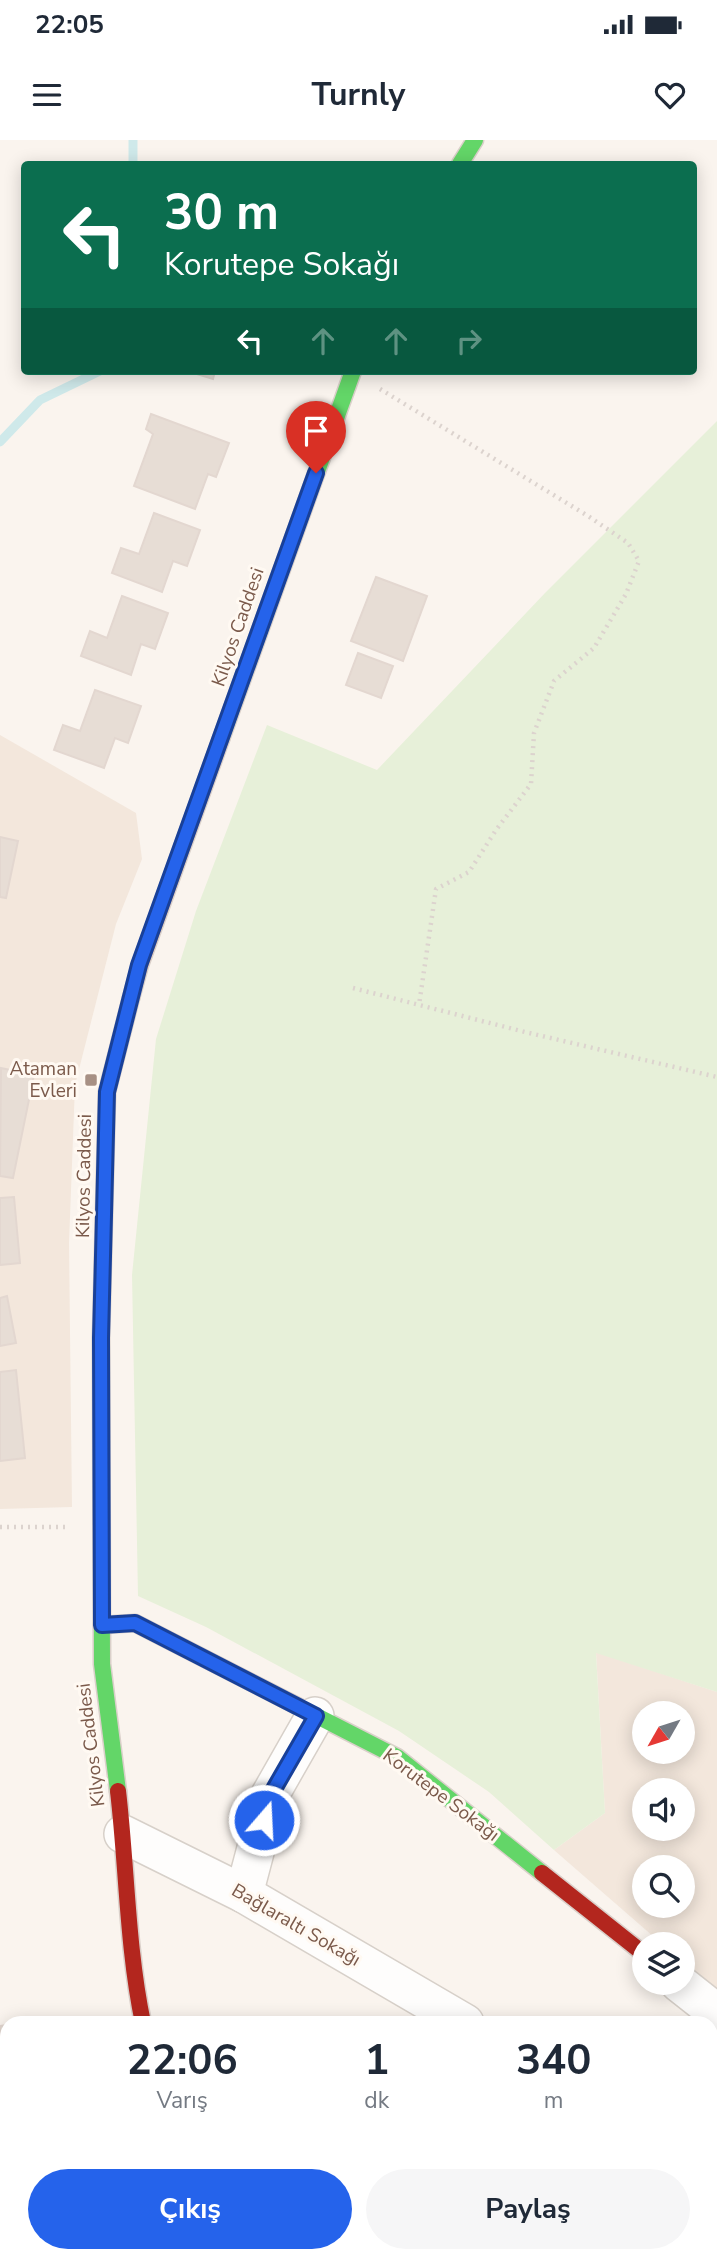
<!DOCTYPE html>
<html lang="tr">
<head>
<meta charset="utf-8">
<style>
  :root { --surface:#fff; --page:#f6f6f7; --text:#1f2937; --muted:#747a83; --accent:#2563eb }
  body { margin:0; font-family:"Nunito Sans",sans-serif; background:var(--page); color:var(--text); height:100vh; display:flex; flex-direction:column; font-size:26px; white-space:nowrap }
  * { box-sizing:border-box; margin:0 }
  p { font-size:23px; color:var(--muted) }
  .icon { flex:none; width:38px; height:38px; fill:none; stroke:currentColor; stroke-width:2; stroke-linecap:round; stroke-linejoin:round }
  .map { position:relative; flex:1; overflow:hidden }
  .drawer { position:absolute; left:0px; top:1876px; width:718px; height:247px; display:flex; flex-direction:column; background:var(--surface); border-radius:21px 21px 0 0; box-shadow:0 4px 18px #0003 }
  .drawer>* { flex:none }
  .top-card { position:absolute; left:21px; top:21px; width:676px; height:214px; border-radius:7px; box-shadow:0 4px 18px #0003; background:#0b6e4f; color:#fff; overflow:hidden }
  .needle { width:46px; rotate:231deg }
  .controls { position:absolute; left:632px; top:1561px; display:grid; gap:14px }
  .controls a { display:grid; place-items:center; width:63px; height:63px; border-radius:50%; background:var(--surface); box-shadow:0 4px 18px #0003; font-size:35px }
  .pin { position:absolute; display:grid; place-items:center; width:60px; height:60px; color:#fff; margin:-72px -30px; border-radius:50% 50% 50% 0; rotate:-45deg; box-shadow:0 0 7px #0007 }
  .pin .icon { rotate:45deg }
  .me { position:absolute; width:77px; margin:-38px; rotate:19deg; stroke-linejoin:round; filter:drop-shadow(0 0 5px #0008) }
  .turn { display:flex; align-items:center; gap:24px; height:147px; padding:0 28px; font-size:32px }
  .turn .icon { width:91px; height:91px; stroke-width:2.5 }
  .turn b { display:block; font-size:49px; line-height:60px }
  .lanes { display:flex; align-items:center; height:66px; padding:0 28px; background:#0003; justify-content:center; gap:35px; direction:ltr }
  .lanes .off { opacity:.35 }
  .eta { display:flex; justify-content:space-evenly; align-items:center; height:119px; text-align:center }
  .eta b { font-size:42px; font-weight:700; line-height:49px }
  .button { display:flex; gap:14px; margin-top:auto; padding:14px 28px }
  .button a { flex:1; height:80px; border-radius:42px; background:var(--accent); color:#fff; font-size:28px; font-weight:700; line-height:80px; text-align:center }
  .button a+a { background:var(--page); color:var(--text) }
  .status { display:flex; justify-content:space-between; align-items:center; height:49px; padding:0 35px; background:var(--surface); direction:ltr }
  .status svg { height:19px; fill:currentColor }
  header { display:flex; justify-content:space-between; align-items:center; height:91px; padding:0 28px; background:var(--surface); font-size:32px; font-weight:700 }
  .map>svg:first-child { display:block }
  .residential { fill:#f3e7dc; fill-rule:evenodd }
  .education { fill:#f6ecf5 }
  .green { fill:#e7f0d9 }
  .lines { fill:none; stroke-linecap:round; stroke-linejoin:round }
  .stream { stroke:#cfe9ea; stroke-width:9 }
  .building { fill:#e7ddd5; stroke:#e3d7d0; stroke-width:2 }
  .street-casing { stroke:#d7d0c9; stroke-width:40 }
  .fast-casing { stroke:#dad0ca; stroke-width:19 }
  .slow-casing { stroke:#dad0ca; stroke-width:19 }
  .jam-casing { stroke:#dad0ca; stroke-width:19 }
  .path { stroke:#dcd3ce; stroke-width:4.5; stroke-dasharray:2 5; stroke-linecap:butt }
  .street { stroke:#fefdfc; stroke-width:37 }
  .fast { stroke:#63d668; stroke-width:16 }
  .slow { stroke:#ff974d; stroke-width:16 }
  .jam { stroke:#b3261e; stroke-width:16 }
  .route-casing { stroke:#184099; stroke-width:18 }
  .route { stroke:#2563eb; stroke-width:12 }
  .poi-dot { fill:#a79084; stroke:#fff9f2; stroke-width:2.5 }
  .labels { text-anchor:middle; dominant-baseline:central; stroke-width:6; stroke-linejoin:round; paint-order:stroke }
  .street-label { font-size:19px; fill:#7b5a4b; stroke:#fff9f2 }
  .poi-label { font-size:19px; fill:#7b5a4b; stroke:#fff9f2; text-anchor:end }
</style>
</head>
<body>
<div class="status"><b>22:05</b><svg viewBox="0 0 49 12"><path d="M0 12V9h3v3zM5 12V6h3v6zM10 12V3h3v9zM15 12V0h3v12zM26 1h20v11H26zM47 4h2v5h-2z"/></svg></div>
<header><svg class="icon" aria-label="menu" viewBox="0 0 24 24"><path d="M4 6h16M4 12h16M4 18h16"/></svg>Turnly<svg class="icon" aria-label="heart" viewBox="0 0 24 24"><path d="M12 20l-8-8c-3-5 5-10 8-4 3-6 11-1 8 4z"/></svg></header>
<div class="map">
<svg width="717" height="2122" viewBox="0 0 717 2122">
  <rect width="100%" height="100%" fill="#faf4ee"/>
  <g class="residential">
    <path d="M0,595L136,673L142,719L116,784L75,945L69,1103L72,1367L0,1369Z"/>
    <path d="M596,1512L717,1552V1851L683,1823L682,1804H662L554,1710L605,1673ZM644,1573H682V1612H644ZM644,1650H682V1689H644ZM644,1727H682V1766H644Z"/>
  </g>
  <path class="education" d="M0,2054L7,2056V2116H23L20,2122H0Z"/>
  <g class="green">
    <path d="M717,281V1552L596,1513L605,1673L554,1710L489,1652L399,1591L206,1487L138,1456L132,1135L156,899L196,771L267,585L377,630L545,453Z"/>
    <path d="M200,2116H321L316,2122H219Z"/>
  </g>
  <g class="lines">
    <g class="stream">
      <path d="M133,0V24"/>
      <path d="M0,302L40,260L100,231"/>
    </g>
  </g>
  <g class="building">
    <path d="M187,231H215L213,239Z"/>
    <path d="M151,274L229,303L216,337L208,334L195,369L134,346L153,294L146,289Z"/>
    <path d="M154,373L200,390L187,426L173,421L162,452L112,433L121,408L139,414Z"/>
    <path d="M376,437L427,456L403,521L351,501Z"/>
    <path d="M122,456L168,473L155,509L141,504L131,535L81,516L90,491L107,498Z"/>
    <path d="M358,513L393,526L381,558L346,545Z"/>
    <path d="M95,550L141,566L128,603L115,598L104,628L54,610L63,585L80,591Z"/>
    <path d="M0,697L18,701L6,758L0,757Z"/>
    <path d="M1,928L34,935L13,1038L0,1036Z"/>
    <path d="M14,1057L20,1123L0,1125V1058Z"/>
    <path d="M7,1156L16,1203L0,1206V1158Z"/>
    <path d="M16,1230L25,1318L0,1321V1232Z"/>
    <path d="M7,1885V1966L0,1967V1886Z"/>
  </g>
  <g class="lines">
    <defs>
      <g id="street">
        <path d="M123,1694L244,1754L465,1883"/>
        <path d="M244,1754L270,1655L315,1576"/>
        <path d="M679,1843L717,1873"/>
        <path d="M0,2028L7,2029"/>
        <path d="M710,2043L717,2030"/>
        <path d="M525,2116L536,2122"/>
        <path d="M674,2122L677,2116"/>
      </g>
      <g id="fast">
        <path d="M460,24L475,0"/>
        <path d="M221,599L353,231"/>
        <path d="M102,1485L135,1483L397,1617L542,1733"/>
        <path d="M118,1651L102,1524L101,1198L107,952L131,858"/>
        <path d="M38,2122L41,2116"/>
      </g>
      <g id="slow">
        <path d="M131,858L140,825L221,599"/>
        <path d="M142,2116L147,2122"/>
      </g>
      <g id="jam">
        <path d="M118,1651C127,1728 127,1807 143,1883"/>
        <path d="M542,1733L644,1814"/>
        <path d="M75,2122L79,2116"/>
      </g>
    </defs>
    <use href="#street" class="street-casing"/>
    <use href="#fast" class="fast-casing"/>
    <use href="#slow" class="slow-casing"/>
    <use href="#jam" class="jam-casing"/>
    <g class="path">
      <path d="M380,249L588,376L628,403L639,421L626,454L594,508L554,541L534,593L531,644L496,690L469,732L436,749L419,865"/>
      <path d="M353,848L525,892L717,937"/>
      <path d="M0,1387H69"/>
    </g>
    <use href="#street" class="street"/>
    <use href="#fast" class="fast"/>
    <use href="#slow" class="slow"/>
    <use href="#jam" class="jam"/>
  </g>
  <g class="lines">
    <defs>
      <path id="route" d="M264,1680L270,1656L316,1576L135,1483L102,1485L101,1198L107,952L139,825L316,333"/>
    </defs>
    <use href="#route" class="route-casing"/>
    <use href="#route" class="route"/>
  </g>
  <rect class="poi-dot" x="84" y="933" width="14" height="14" rx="3.5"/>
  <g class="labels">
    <g class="street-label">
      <text transform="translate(238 487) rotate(-71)">Kilyos Caddesi</text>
      <text transform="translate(84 1036) rotate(-89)">Kilyos Caddesi</text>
      <text transform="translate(91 1605) rotate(-97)">Kilyos Caddesi</text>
      <text transform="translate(441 1655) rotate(37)">Korutepe Sokağı</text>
      <text transform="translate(296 1785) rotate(30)">Bağlaraltı Sokağı</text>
    </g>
    <g class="poi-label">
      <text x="77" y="929">Ataman<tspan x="77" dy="22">Evleri</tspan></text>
    </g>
  </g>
</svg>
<div class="controls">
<a><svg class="needle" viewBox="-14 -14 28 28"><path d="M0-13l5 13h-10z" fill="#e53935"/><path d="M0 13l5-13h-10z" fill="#747a83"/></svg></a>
<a><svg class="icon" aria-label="sound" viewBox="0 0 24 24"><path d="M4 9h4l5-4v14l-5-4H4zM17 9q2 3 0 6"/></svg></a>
<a><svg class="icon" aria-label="search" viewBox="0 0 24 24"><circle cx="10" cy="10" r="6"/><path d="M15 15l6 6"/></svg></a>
<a><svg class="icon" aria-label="layers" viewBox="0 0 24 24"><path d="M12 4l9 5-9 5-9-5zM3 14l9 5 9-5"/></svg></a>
</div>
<div class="pin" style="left:316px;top:333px;background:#d93025"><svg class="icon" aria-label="arrive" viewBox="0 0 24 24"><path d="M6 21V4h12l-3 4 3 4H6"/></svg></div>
<svg class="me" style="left:264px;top:1680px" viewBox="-20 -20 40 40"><circle r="17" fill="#2563eb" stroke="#fff" stroke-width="3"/><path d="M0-11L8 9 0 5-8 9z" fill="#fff"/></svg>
<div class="top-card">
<div class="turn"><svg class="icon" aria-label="left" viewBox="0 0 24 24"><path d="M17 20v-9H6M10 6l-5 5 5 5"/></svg><div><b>30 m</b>Korutepe Sokağı</div></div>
<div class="lanes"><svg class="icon" aria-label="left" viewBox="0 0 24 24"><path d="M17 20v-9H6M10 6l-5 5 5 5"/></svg><svg class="icon off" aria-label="ahead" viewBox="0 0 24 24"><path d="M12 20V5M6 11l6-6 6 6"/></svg><svg class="icon off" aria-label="ahead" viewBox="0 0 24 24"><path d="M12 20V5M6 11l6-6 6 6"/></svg><svg class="icon off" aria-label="right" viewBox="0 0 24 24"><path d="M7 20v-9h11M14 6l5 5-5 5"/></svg></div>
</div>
<section class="drawer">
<div class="eta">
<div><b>22:06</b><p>Varış</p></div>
<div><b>1</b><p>dk</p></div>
<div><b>340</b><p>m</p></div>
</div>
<div class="button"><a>Çıkış</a><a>Paylaş</a></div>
</section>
</div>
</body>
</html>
